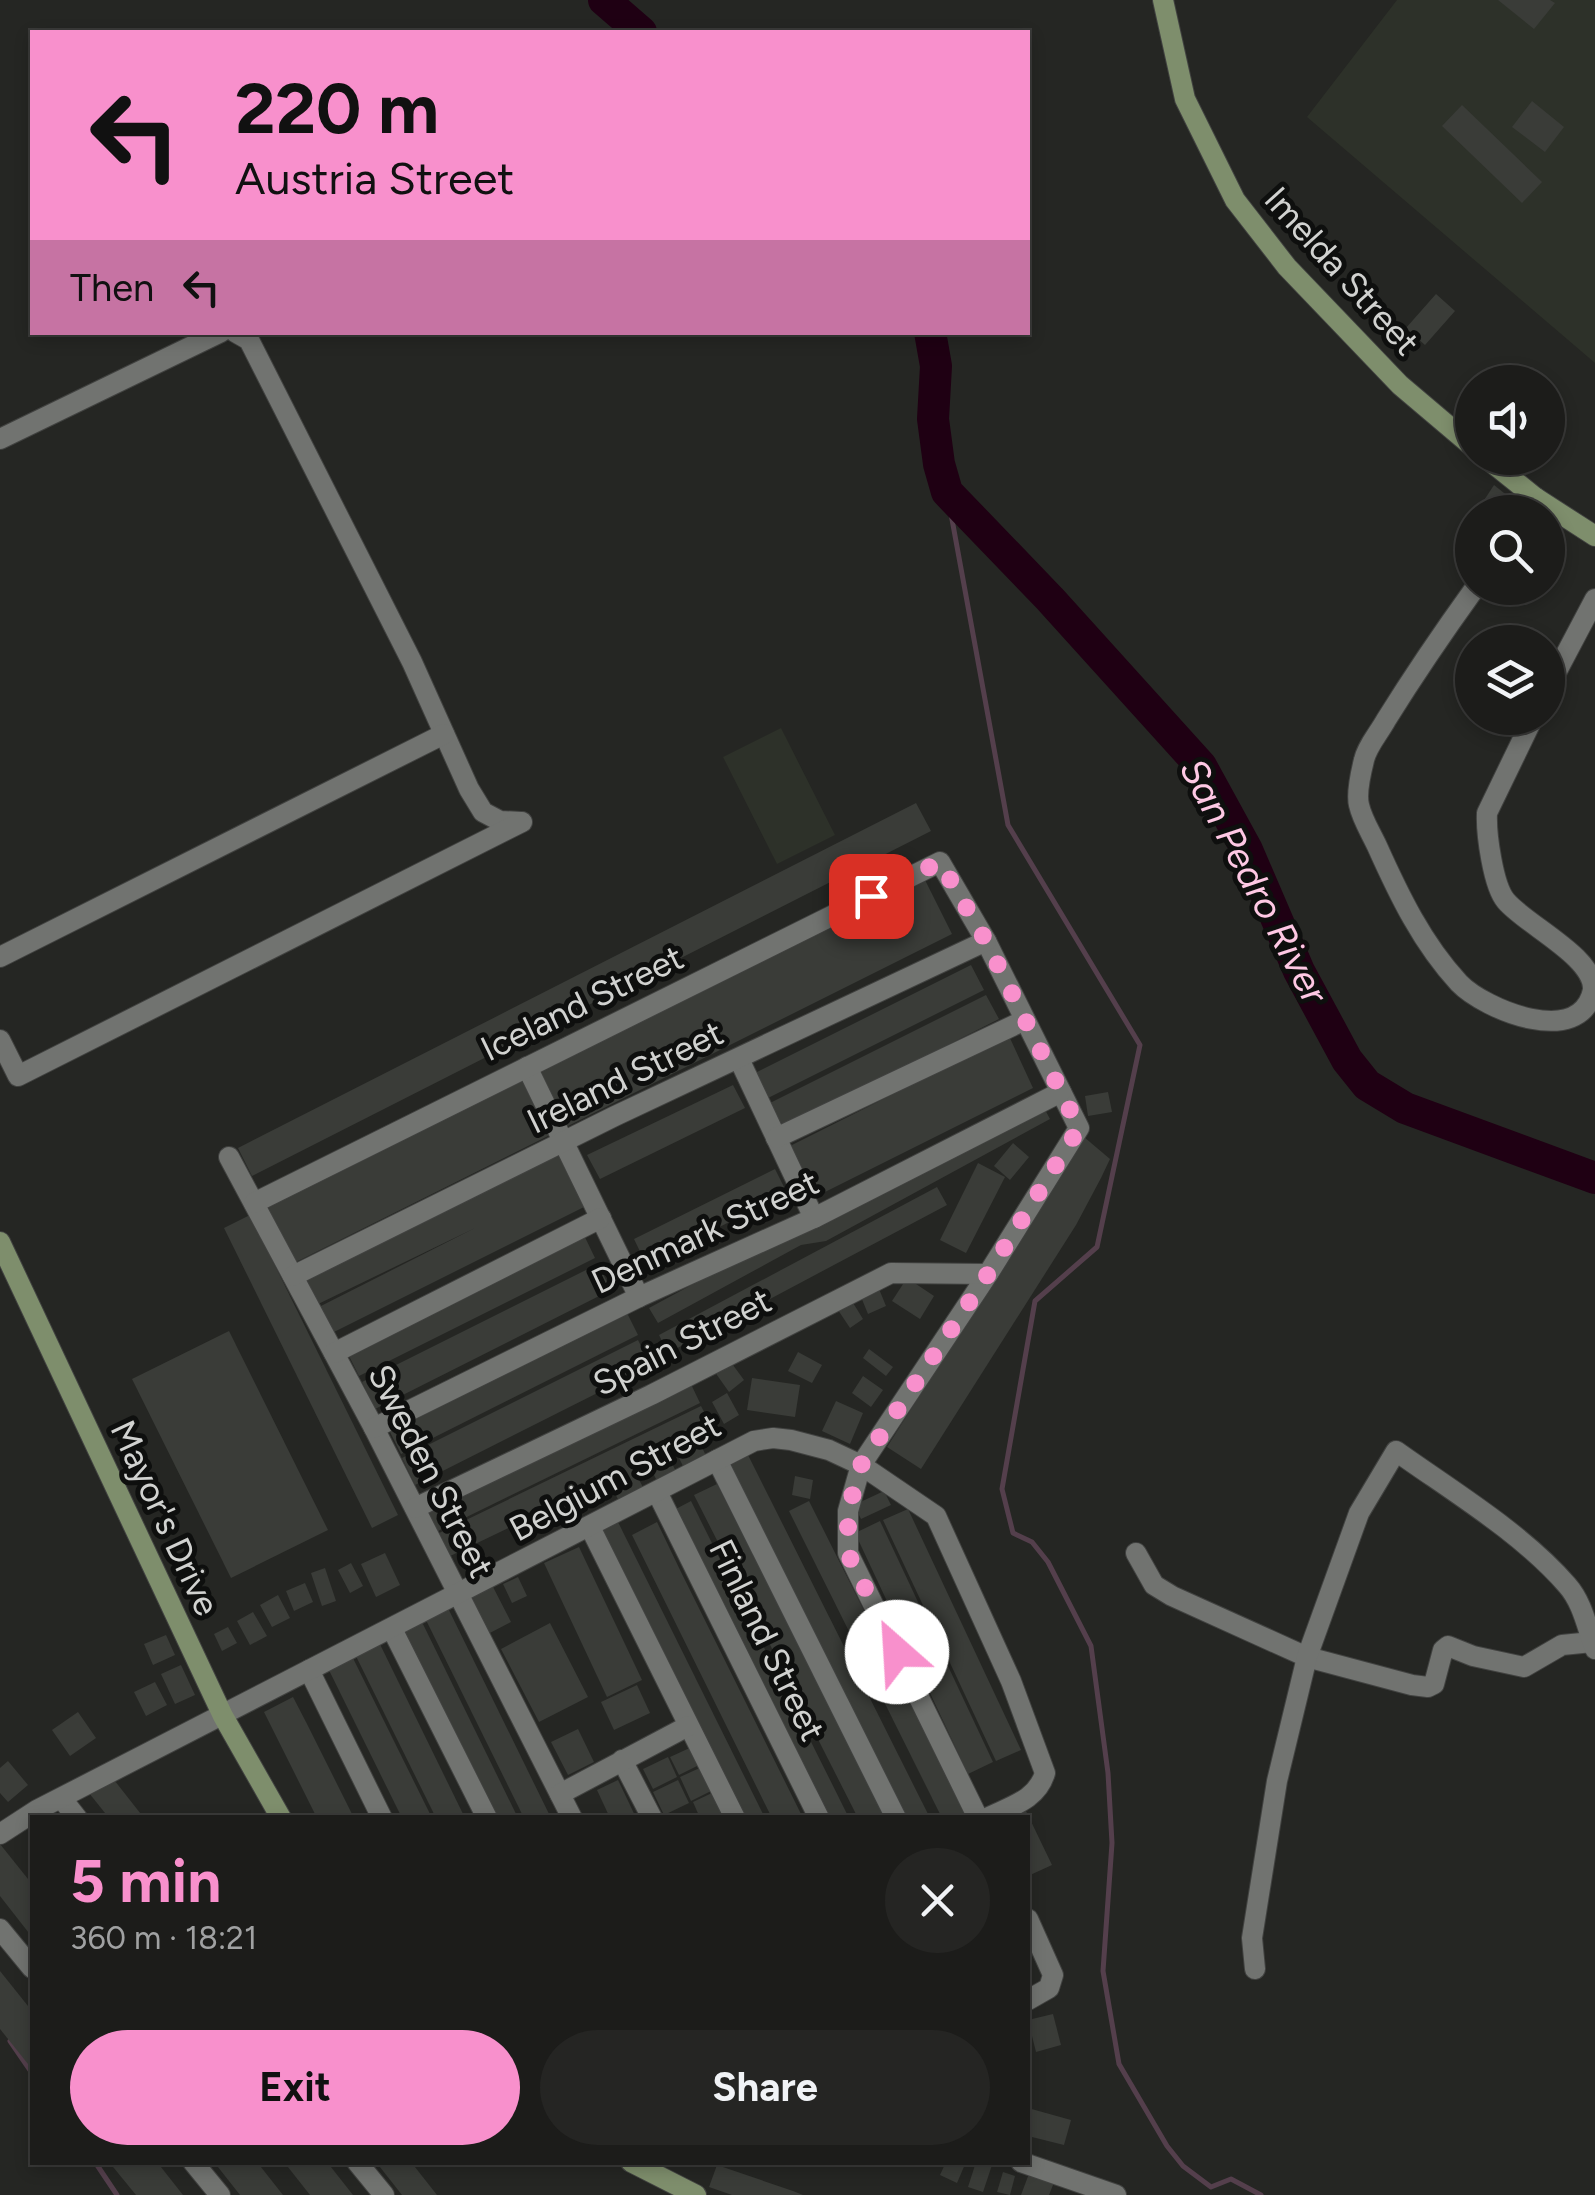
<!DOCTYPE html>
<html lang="en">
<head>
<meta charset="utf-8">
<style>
  :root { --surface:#1c1c1a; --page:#252523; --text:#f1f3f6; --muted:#a0a1a2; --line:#3a3a39; --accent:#f890cc }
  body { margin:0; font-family:Figtree,sans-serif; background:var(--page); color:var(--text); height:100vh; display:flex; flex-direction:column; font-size:38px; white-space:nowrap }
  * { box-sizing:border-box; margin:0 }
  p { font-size:32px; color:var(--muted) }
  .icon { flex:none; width:55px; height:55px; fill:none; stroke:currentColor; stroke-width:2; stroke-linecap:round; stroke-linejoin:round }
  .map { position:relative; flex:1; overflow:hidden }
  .side { position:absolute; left:30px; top:1815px; width:1000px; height:350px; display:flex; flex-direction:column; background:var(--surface); border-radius:0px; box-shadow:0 5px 15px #0003,0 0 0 2px var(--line) }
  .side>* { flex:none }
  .top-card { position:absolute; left:30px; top:30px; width:1000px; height:305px; border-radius:0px; box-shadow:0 5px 15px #0003,0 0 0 2px var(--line); background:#f890cc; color:#111; overflow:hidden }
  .tools { position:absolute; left:1455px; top:365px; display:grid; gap:20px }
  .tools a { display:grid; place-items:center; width:110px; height:110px; border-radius:50%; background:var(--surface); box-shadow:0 5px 15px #0003,0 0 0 2px var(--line); font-size:50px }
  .pin { position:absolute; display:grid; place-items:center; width:85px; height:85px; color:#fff; margin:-42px; border-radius:20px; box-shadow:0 5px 15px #0006 }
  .me { position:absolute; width:110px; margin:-55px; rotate:334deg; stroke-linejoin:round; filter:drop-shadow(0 0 8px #0008) }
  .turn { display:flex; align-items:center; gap:35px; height:210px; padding:0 40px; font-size:45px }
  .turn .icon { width:130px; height:130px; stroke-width:2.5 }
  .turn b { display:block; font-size:70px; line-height:85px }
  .then { display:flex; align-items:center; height:95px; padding:0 40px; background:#0003; gap:20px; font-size:38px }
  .round { display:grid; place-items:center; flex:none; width:105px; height:105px; border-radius:52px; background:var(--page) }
  .overview { display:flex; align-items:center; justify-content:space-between; height:170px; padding:0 40px }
  h1 { font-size:60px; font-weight:700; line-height:75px; color:var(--accent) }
  .action { display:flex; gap:20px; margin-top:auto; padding:20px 40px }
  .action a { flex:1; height:115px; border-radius:60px; background:var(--accent); color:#111; font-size:40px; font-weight:700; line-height:115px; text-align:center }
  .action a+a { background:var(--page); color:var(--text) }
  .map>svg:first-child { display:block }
  .built { fill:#2d3129 }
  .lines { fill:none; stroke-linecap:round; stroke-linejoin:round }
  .stream { stroke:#543f4c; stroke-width:5 }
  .river { stroke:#1f0013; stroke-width:32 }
  .building { fill:#3a3c38 }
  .street-casing { stroke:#414240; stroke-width:22 }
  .secondary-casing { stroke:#414240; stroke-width:22 }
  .street { stroke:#717370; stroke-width:20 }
  .secondary { stroke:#7e8e6c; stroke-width:20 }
  .route { stroke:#f890cc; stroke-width:18; stroke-dasharray:0 32.4 }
  .labels { text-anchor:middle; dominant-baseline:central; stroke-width:10; stroke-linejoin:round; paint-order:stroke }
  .street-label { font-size:35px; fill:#d1d2d0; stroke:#0e0f0e }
  .water-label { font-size:38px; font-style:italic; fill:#fec8e4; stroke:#0e0f0e }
</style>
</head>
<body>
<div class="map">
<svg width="1595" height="2195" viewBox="0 0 1595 2195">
  <rect width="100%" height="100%" fill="#252623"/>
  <g class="built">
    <path d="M1397,0H1595V363L1307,117Z"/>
    <path d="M781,728L835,835L777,864L723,757Z"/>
  </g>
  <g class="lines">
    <g class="stream">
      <path d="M947,492L1008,825L1140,1045L1097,1247L1035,1301L1002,1489L1013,1533L1032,1542L1048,1562L1091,1646L1108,1773L1112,1843L1103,1971L1119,2064L1167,2146L1183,2166L1211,2187L1231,2179L1261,2195"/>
      <path d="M10,2041L32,2073"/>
      <path d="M95,2162L117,2195"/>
    </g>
    <g class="river">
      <path d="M604,0L641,32"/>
      <path d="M930,332L936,366L933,419L939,464L947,492L1050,599L1201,766L1247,850L1299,971L1347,1060L1367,1085L1405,1108L1595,1178"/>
    </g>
  </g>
  <g class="building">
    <path d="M1498,0H1550L1555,3L1534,29Z"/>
    <path d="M1532,101L1564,127L1545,152L1512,127Z"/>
    <path d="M1462,105L1542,182L1522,203L1442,126Z"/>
    <path d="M1436,294L1455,311L1425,345L1406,328Z"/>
    <path d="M1494,485L1519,505L1514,512H1484L1479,508Z"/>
    <path d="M916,803L931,831L252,1176L238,1148Z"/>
    <path d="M921,872L952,934L294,1263L263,1201Z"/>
    <path d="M971,965L984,990L764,1100L751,1075Z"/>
    <path d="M986,995L999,1019L779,1130L766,1105Z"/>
    <path d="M1009,1036L1033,1088L813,1198L788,1147Z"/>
    <path d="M733,1085L745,1108L600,1179L587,1155Z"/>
    <path d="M1108,1092L1112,1112L1088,1116L1085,1096Z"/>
    <path d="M1042,1104L1050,1119L826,1241L801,1245L658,1323L649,1308L793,1230Z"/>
    <path d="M1084,1137L1110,1159L1101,1178L1076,1225L921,1469L887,1447Z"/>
    <path d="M1013,1143L1029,1157L1010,1180L994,1166Z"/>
    <path d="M558,1153L584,1207L328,1335L315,1309L475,1228L314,1306L301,1280Z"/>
    <path d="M978,1163L1005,1177L966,1253L940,1240Z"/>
    <path d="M775,1169L787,1193L646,1264L634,1239Z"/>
    <path d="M937,1187L947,1205L668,1353L659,1335Z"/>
    <path d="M250,1215L398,1515L372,1528L224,1228Z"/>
    <path d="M582,1231L595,1258L359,1376L346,1350Z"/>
    <path d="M598,1264L611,1290L375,1409L362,1382Z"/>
    <path d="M907,1278L934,1296L920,1319L892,1301Z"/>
    <path d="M877,1284L886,1306L868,1314L859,1292Z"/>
    <path d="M850,1298L863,1319L850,1328L836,1307Z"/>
    <path d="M625,1309L638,1335L401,1454L388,1428Z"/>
    <path d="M229,1331L328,1530L231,1578L132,1379Z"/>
    <path d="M638,1340L651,1366L415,1485L402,1458Z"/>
    <path d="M869,1349L893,1367L886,1376L863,1358Z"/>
    <path d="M798,1352L822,1365L812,1383L788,1371Z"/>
    <path d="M727,1357L744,1380L729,1392L712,1368Z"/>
    <path d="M863,1376L883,1390L871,1407L852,1393Z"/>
    <path d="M752,1378L800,1385L795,1417L747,1410Z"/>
    <path d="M689,1380L700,1403L434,1533L423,1510Z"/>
    <path d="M727,1393L739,1415L724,1424L712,1402Z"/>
    <path d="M836,1401L863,1413L850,1444L822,1431Z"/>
    <path d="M701,1406L713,1429L697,1437L709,1462L687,1474L674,1448L633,1468L646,1493L621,1505L608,1480L446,1558L435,1535Z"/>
    <path d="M667,1453L679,1478L660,1487L648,1463Z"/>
    <path d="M747,1453L930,1818H905L728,1464Z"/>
    <path d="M795,1476L813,1480L810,1499L792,1495Z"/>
    <path d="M717,1484L886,1818H858L694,1495Z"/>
    <path d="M884,1491L891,1505L861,1519L854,1505Z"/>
    <path d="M691,1501L849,1818H824L672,1511Z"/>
    <path d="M809,1501L968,1818H942L789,1511Z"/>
    <path d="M908,1509L1021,1750L996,1761L883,1520Z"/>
    <path d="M880,1521L993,1762L968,1774L855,1533Z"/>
    <path d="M618,1522L765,1818H741L600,1532Z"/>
    <path d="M657,1522L681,1572L803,1818H772L766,1806L632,1535Z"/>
    <path d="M579,1547L642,1680L607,1697L544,1563Z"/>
    <path d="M385,1553L400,1585L376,1597L361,1564Z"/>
    <path d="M351,1563L363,1586L350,1593L338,1570Z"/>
    <path d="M325,1568L336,1601L322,1606L311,1573Z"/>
    <path d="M518,1577L527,1596L512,1603L503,1584Z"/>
    <path d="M305,1583L313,1602L294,1611L286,1591Z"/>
    <path d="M492,1585L511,1622L486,1635L467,1598Z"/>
    <path d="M278,1595L290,1618L272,1627L260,1605Z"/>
    <path d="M446,1604L551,1818H524L424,1616Z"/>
    <path d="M253,1612L267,1636L250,1645L237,1621Z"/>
    <path d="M420,1618L518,1818H490L397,1629Z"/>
    <path d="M550,1623L588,1697L539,1722L501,1649Z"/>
    <path d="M228,1627L237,1643L222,1651L214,1634Z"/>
    <path d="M373,1630L465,1818H436L349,1642Z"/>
    <path d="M166,1635L175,1655L153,1665L144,1644Z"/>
    <path d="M346,1644L432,1818H402L322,1656Z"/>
    <path d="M181,1665L195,1695L175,1704L161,1674Z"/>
    <path d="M155,1682L167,1705L146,1716L134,1692Z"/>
    <path d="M637,1685L650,1713L614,1730L601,1702Z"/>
    <path d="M293,1697L307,1724L354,1818H317L264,1712Z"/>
    <path d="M78,1712L96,1738L70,1756L52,1730Z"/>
    <path d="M578,1729L594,1762L568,1775L551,1742Z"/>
    <path d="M694,1746L703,1763L679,1775L670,1757Z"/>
    <path d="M668,1757L677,1777L653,1789L643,1769Z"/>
    <path d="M8,1761L28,1785L8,1802L0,1793V1768Z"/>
    <path d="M704,1766L715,1789L691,1801L680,1777Z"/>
    <path d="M111,1776L144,1818H109L89,1793Z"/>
    <path d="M618,1780L630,1805L636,1818H610L597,1790Z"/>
    <path d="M678,1780L689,1803L664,1815L653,1792Z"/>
    <path d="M714,1792L725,1815L700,1818L693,1802Z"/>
    <path d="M1026,1811L1052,1865L1028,1876V1818L1012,1817Z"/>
    <path d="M0,1844L32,1884V1937L0,1896Z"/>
    <path d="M0,1971L32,2011V2069L0,2029Z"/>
    <path d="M1053,2014L1061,2045L1036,2052L1028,2020Z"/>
    <path d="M1028,2108L1071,2120L1064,2145L1028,2136Z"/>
    <path d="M109,2162H157L183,2195H136Z"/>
    <path d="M214,2162H257L283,2195H240Z"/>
    <path d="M284,2162H327L353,2195H310Z"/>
    <path d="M376,2162H411L437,2195H402Z"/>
    <path d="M946,2162H966L957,2183L940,2175Z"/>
    <path d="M976,2162L992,2165L983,2192L968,2187Z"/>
    <path d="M717,2165L793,2191L803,2195H732L709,2187Z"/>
    <path d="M1030,2171L1055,2180L1049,2195H1021Z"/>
    <path d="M1003,2172L1015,2176L1010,2195L997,2192Z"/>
  </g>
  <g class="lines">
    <defs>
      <g id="street">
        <path d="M235,332L249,340L412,662L469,789L483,812L500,821L521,822"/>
        <path d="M0,439L221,332"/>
        <path d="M1526,512L1536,498"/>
        <path d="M1475,588C1444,631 1414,675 1386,720C1379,733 1367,746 1364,760C1361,772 1356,793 1359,805C1362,819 1371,833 1377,846C1399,895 1422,943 1459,983C1485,1010 1581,1049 1593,990C1595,957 1526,925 1506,901C1493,886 1486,833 1487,813L1533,718"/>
        <path d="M1548,688L1595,599"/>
        <path d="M0,957L444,734"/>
        <path d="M0,1040L18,1076L522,822"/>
        <path d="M739,1059L814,1218"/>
        <path d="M527,1067L639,1297"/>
        <path d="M776,1138L1025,1020"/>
        <path d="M229,1157L374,1428L572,1818"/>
        <path d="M254,1203L940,862L986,941L1079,1128L988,1274L861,1465L848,1511V1553L978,1818"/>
        <path d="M293,1276L615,1116L986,941"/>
        <path d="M334,1353L601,1218"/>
        <path d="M374,1428L639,1297L814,1218L1061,1092"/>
        <path d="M717,1460L896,1818"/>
        <path d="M657,1492L819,1818"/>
        <path d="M415,1508L651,1395L891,1273L988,1274"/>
        <path d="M590,1527L735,1818"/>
        <path d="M1136,1553L1154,1585L1172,1596L1307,1657L1412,1685L1428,1687L1434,1684L1443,1650L1448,1646L1473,1656L1524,1667L1562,1645L1592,1642"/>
        <path d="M392,1629L487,1818"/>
        <path d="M309,1670L382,1818"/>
        <path d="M622,1760L652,1818"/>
        <path d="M560,1794L688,1726"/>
        <path d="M62,1799L77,1818"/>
        <path d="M0,1834L37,1810L717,1460L754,1441L773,1438L791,1440L829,1450L861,1465L936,1516L1011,1681L1045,1773C1037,1800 1011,1806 987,1818"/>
        <path d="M1028,1919L1053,1975L1049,1988L1028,2000"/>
        <path d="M0,1929L32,1968"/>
        <path d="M1255,1969L1252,1938L1277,1781L1307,1657L1359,1513L1396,1451C1452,1491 1522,1533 1567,1585C1583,1603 1587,1628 1595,1649"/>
        <path d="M193,2162L220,2195"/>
        <path d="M357,2162L384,2195"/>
        <path d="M1021,2162L1116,2195"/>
      </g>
      <g id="secondary">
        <path d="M1163,0L1185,99L1235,200L1287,267L1400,385L1472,446"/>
        <path d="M1486,458L1536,498L1595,536"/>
        <path d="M0,1242L223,1716L281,1818"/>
        <path d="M631,2162L696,2195"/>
      </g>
    </defs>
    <use href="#street" class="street-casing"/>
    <use href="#secondary" class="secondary-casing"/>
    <use href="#street" class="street"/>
    <use href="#secondary" class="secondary"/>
  </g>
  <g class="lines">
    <path class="route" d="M871,896L940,862L986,941L1079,1128L988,1274L861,1465L848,1511V1554L897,1652"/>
  </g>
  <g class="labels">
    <g class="street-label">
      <text transform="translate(1342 271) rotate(48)">Imelda Street</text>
      <text transform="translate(582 1003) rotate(-26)">Iceland Street</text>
      <text transform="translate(625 1077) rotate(-26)">Ireland Street</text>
      <text transform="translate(705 1232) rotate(-25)">Denmark Street</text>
      <text transform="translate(682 1342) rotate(-27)">Spain Street</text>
      <text transform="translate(431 1471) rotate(63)">Sweden Street</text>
      <text transform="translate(615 1477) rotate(-28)">Belgium Street</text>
      <text transform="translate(165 1518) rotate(65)">Mayor's Drive</text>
      <text transform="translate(767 1640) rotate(64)">Finland Street</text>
    </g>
    <g class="water-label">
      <text transform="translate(1254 881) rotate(62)">San Pedro River</text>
    </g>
  </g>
</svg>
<div class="tools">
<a><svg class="icon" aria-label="sound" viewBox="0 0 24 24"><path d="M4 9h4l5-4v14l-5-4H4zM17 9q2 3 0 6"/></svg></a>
<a><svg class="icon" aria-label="search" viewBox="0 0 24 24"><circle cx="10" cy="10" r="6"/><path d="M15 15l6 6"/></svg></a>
<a><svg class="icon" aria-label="layers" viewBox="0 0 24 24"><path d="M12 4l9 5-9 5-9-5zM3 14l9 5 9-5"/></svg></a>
</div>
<div class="pin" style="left:871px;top:896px;background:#d93025"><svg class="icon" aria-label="arrive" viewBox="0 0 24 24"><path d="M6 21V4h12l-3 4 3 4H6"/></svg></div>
<svg class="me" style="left:897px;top:1652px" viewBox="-20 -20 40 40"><circle r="19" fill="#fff"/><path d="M0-13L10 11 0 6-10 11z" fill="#f890cc"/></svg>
<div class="top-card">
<div class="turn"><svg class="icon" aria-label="left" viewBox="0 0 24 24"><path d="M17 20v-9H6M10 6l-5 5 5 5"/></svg><div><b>220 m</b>Austria Street</div></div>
<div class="then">Then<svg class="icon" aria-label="left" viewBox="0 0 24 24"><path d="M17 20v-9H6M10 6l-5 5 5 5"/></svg></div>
</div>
<section class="side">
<div class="overview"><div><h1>5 min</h1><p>360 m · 18:21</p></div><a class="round"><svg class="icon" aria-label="close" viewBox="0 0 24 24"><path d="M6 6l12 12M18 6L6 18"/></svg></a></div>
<div class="action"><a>Exit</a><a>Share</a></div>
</section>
</div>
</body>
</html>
